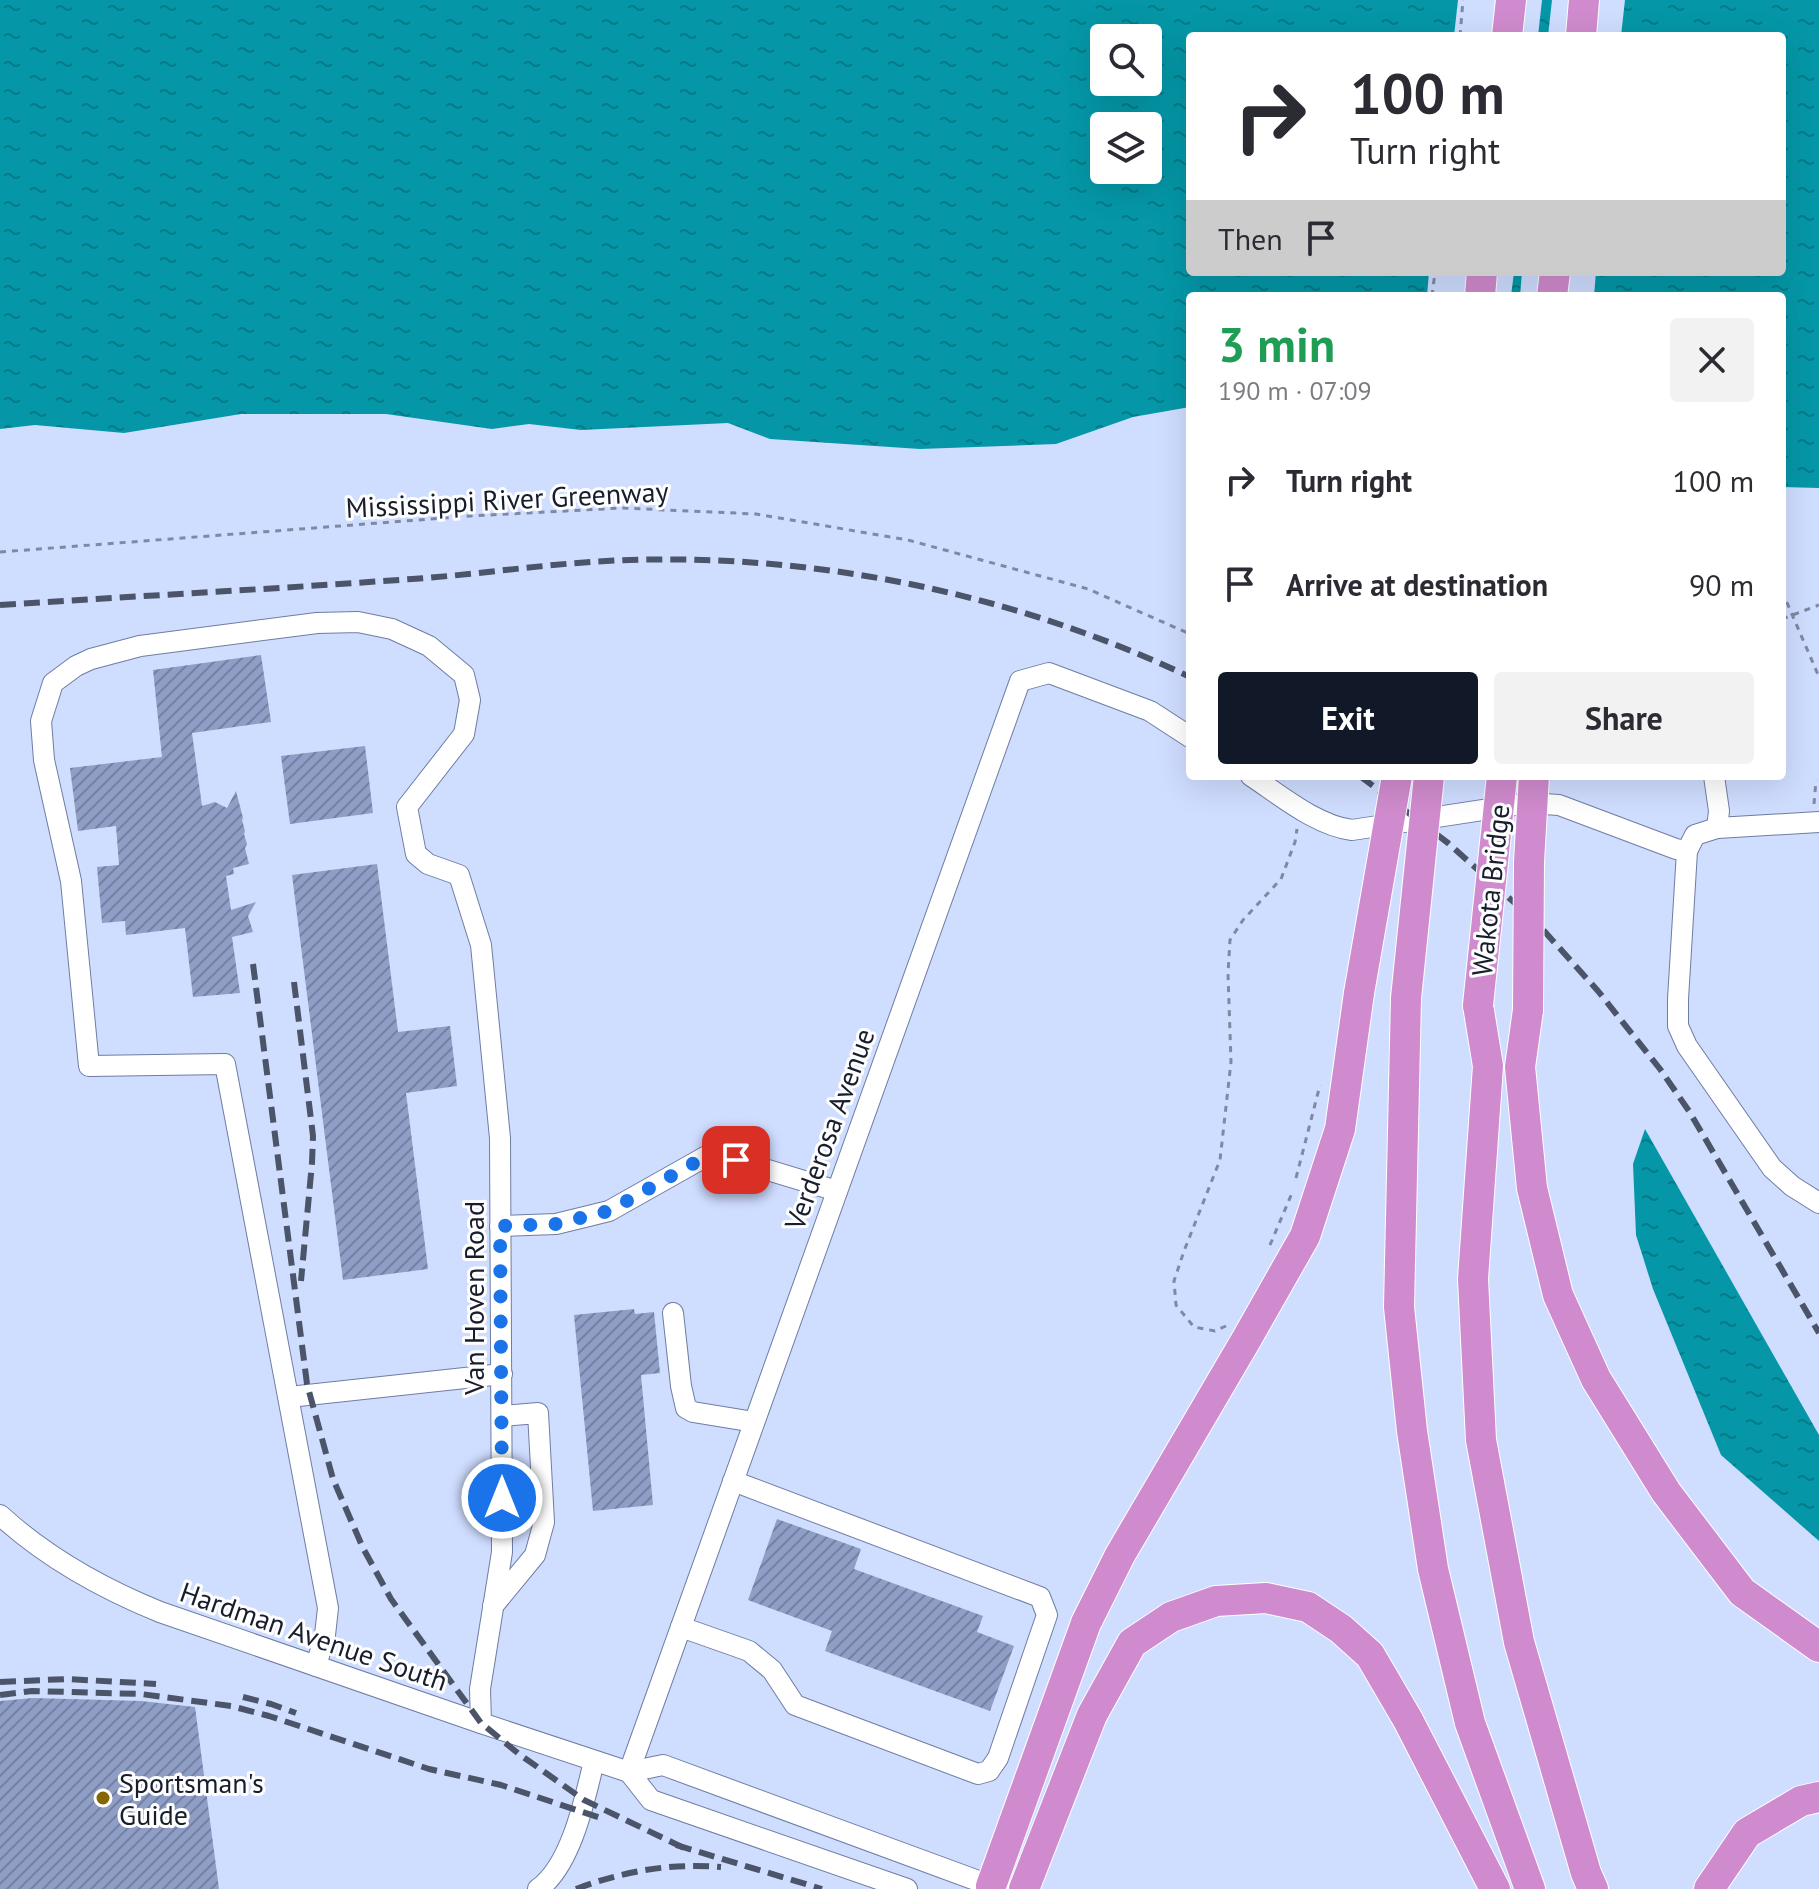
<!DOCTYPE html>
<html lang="en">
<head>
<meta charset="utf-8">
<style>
  :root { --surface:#fff; --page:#f2f2f3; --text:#2b2b33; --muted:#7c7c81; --accent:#111827 }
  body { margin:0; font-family:"PT Sans",sans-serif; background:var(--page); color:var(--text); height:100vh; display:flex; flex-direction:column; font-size:30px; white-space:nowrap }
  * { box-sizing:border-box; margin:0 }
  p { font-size:26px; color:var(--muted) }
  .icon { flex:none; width:44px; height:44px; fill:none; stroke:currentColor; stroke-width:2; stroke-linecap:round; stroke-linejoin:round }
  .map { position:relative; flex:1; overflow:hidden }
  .panel { position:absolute; left:1186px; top:292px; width:600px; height:488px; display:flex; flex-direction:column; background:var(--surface); border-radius:8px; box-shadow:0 8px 32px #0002 }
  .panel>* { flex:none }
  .banner { position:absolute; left:1186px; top:32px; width:600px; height:244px; border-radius:8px; box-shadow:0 8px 32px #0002; background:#fff; color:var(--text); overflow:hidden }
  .fabs { position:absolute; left:1090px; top:24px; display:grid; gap:16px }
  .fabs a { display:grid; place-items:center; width:72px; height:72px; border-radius:8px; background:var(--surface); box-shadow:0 8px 32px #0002; font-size:40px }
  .pin { position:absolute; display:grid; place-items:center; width:68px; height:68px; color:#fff; margin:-34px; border-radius:16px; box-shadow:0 4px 12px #0006 }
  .me { position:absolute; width:88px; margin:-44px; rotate:0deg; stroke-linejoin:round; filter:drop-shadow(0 0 6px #0008) }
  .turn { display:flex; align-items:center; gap:28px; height:168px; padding:0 32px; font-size:36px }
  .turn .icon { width:104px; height:104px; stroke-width:2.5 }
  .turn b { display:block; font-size:56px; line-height:68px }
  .then { display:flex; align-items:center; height:76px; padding:0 32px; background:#0003; gap:16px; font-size:30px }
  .round { display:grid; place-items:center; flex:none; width:84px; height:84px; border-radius:8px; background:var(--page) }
  .head { display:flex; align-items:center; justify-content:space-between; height:136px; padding:0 32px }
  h1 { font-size:48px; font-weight:700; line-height:60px; color:#1e9e55 }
  .action { display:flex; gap:16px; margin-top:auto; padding:16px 32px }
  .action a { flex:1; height:92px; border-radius:8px; background:var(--accent); color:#fff; font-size:32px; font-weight:700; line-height:92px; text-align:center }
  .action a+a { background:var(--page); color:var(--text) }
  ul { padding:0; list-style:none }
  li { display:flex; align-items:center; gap:24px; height:104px; padding:0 32px }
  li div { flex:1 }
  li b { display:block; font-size:30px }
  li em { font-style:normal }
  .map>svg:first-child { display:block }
  .water { fill:url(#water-ripples); fill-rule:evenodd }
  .pier { fill:#cfddff }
  .building { fill:url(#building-hatch) }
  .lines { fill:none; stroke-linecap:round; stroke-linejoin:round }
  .minor-casing { stroke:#6e7da3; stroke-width:22 }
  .highway-casing { stroke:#fff; stroke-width:32 }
  .path { stroke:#7f89a3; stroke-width:3; stroke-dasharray:6 6; stroke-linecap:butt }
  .minor { stroke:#fff; stroke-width:20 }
  .highway { stroke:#d08bce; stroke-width:30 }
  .rail { stroke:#4b5468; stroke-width:6; stroke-dasharray:16 8; stroke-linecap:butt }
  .highway-bridge-casing { stroke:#fff; stroke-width:32; stroke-linecap:butt }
  .highway-bridge { stroke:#d08bce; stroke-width:30 }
  .route { stroke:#1a73e8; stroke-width:14; stroke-dasharray:0 25.2 }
  .poi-dot { fill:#866600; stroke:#fefefe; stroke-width:3 }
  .labels { text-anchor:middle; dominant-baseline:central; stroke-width:6; stroke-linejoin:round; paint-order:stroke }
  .street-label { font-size:28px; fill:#171d2c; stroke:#fefefe }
  .poi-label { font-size:28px; fill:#171d2c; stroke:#fefefe; text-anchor:start }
</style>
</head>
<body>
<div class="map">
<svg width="1819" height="1889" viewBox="0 0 1819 1889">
  <defs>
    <pattern id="water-ripples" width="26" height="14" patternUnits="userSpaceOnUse" patternTransform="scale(2)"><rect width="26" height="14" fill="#0597a7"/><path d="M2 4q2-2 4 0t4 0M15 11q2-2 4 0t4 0" fill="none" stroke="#057b88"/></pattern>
    <pattern id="building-hatch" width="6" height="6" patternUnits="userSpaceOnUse" patternTransform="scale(2)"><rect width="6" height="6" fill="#8e9ec6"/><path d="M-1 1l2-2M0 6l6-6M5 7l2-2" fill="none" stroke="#7380a1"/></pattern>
  </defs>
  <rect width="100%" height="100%" fill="#cfddff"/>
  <g class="water">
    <path d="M0,0H1819V488L1782,487V296H1190V407L1133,417L1056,444L920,449L770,439L728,423L581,430L529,424L492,429L386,414H241L124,433L35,425L0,429ZM1190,36H1782V272H1190ZM1104,38H1148V82H1104ZM1104,126H1148V170H1104Z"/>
    <path d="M1645,1129L1819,1435V1541L1721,1455L1653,1289L1636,1235L1633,1164Z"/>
  </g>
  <g class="pier">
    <path d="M1458,0H1542L1538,36H1454Z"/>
    <path d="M1552,0H1625L1621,36H1548Z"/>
    <path d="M1429,272H1514L1511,296H1427Z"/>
    <path d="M1522,272H1596L1594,296H1520Z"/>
  </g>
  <g class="building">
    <path d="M261,655L271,722L192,733L202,806L215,802L227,808L236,791L243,818L242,820L245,831L244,834L247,844L245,848L249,864L233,868L234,874L226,876L231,910L256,902L248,916L253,932L232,937L240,993L193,997L185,928L126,935L125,921L102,923L97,867L119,865L116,826L78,831L70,768L162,757L153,670Z"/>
    <path d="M365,746L373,813L290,824L281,756Z"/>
    <path d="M377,864L398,1032L450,1026L457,1086L406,1093L428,1269L343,1280L292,875Z"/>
    <path d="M634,1309L635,1314L654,1312L660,1373L641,1375L653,1505L593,1511L574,1315Z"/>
    <path d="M777,1519L861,1549L854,1569L983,1616L977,1632L1014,1646L990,1711L825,1651L832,1631L748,1600Z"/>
    <path d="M33,1698L141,1701L195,1707L219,1889H0V1701Z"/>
  </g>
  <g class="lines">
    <defs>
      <g id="minor">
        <path d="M1251,776C1280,795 1317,826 1352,830L1529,803L1559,805L1676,849L1687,851"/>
        <path d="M1714,776L1719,811L1717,828"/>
        <path d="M1819,822L1717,828L1695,835L1687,851L1678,999V1026L1687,1046L1772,1168L1792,1186L1819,1203"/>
        <path d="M500,1226L556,1224L609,1211L712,1153L837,1191"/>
        <path d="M673,1313L681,1386L686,1408L693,1412L754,1422"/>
        <path d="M289,1397L502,1374"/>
        <path d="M0,1515C47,1558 101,1588 160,1612L481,1723L629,1772L663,1765L1000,1889"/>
        <path d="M493,1606L535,1555L544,1522L538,1413L502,1416"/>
        <path d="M681,1627L749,1651L772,1670L795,1705L978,1774L989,1771L998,1758L1047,1615L1040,1597L733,1481"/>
        <path d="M316,1666L325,1635L328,1608L225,1064L89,1066L71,881L44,760L41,721L53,683L76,666L91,659L140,646L317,623L358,622L392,629L429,646L464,675L470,700L464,734L407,807L416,854L428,864L459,875L481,945L500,1138L502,1552L480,1689L481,1723"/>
        <path d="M629,1772L1020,681L1049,673L1150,711L1190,737"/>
        <path d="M629,1772L651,1800L907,1889"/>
        <path d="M538,1889C571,1866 585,1799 594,1761"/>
      </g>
      <g id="highway">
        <path d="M1507,36L1511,0"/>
        <path d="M1581,36L1584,0"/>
        <path d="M1480,296L1482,272"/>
        <path d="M1552,296L1555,272"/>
        <path d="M1406,998L1399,1307L1412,1431L1433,1569L1470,1723L1530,1889"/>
        <path d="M1478,1005L1488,1066L1473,1279L1481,1440L1519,1642L1586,1873L1593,1889"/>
        <path d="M1528,1010L1520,1067L1532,1188L1558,1295L1596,1379L1666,1492L1742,1592L1819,1647"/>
        <path d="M991,1886L1086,1623L1120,1555L1246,1340L1305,1236L1340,1129L1359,993"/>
        <path d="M1024,1889L1092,1715L1132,1643L1171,1617L1216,1601L1266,1598L1308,1607L1341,1629L1370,1655L1408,1720L1495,1889"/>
        <path d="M1709,1889L1747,1833L1801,1801L1819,1797"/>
      </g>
    </defs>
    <use href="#minor" class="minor-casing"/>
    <use href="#highway" class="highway-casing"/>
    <g class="path">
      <path d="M1460,36L1463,0"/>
      <path d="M1432,296L1435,272"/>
      <path d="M0,552L470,516L622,508L756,514L908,540L1088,589L1190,634"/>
      <path d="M1782,591L1819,677"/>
      <path d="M1782,619L1819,605"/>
      <path d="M1814,804L1816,780"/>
      <path d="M1296,1178L1320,1085"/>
      <path d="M1270,1245L1292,1193"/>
      <path d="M1226,1326L1215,1331L1194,1327L1176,1305L1174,1281L1184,1251L1220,1160L1231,1062L1228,974L1230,940L1243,920L1281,879L1295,842L1297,829"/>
    </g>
    <use href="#minor" class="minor"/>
    <use href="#highway" class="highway"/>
    <g class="rail">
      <path d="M0,605C137,596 275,589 412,579C485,574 557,562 630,560C822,554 1017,595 1190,677"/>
      <path d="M1360,776L1448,843L1537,923L1598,991L1660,1069L1689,1111L1819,1333"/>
      <path d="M253,964L307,1384L333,1479L363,1548L391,1599L481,1723L519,1754L584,1800L684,1848"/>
      <path d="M294,982L313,1136L312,1163L301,1281"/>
      <path d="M0,1682L67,1679L156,1684"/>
      <path d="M0,1695L32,1691L141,1694L231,1706L269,1716L429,1769L501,1785L601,1818"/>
      <path d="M243,1697L271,1704L296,1713"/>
      <path d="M676,1845L822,1889"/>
      <path d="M576,1889C624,1871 670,1863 721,1867"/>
    </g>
    <defs>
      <g id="highway-bridge">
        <path d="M1359,993L1397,776"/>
        <path d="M1406,998L1429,776"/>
        <path d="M1478,1005L1502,776"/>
        <path d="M1528,1010L1529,862L1534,776"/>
      </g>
    </defs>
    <use href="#highway-bridge" class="highway-bridge-casing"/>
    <use href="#highway-bridge" class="highway-bridge"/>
  </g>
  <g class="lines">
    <path class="route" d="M502,1498L500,1226L556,1224L609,1211L712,1153L736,1160"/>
  </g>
  <circle class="poi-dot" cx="103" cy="1798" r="8"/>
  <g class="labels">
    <g class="street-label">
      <text transform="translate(507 499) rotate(-3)">Mississippi River Greenway</text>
      <text transform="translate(1490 890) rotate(-84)">Wakota Bridge</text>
      <text transform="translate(829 1129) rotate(-70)">Verderosa Avenue</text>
      <text transform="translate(473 1298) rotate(-90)">Van Hoven Road</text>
      <text transform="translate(314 1636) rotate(19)">Hardman Avenue South</text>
    </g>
    <g class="poi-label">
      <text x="119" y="1782">Sportsman's<tspan x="119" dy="32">Guide</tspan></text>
    </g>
  </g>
</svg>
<div class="fabs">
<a><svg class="icon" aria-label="search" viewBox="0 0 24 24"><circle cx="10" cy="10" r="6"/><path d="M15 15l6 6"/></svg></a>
<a><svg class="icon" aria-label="layers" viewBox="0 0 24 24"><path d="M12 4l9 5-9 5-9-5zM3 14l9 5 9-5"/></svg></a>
</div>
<div class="pin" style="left:736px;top:1160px;background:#d93025"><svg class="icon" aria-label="arrive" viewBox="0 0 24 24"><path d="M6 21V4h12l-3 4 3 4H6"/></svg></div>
<svg class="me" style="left:502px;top:1498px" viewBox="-20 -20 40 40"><circle r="17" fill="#1a73e8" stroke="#fff" stroke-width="3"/><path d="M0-11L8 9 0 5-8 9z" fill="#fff"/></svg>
<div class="banner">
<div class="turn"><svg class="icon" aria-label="right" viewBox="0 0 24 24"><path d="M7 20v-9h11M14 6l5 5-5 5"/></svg><div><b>100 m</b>Turn right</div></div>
<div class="then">Then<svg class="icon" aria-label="arrive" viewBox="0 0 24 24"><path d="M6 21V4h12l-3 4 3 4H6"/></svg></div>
</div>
<section class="panel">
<div class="head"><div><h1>3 min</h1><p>190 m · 07:09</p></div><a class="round"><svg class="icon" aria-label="close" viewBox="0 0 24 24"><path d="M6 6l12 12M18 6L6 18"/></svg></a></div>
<ul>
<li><svg class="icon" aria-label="right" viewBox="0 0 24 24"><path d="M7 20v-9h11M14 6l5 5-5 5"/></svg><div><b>Turn right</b></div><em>100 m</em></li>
<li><svg class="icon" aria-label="arrive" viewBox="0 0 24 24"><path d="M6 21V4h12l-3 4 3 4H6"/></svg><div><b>Arrive at destination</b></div><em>90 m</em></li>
</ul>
<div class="action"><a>Exit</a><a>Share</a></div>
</section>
</div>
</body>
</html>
